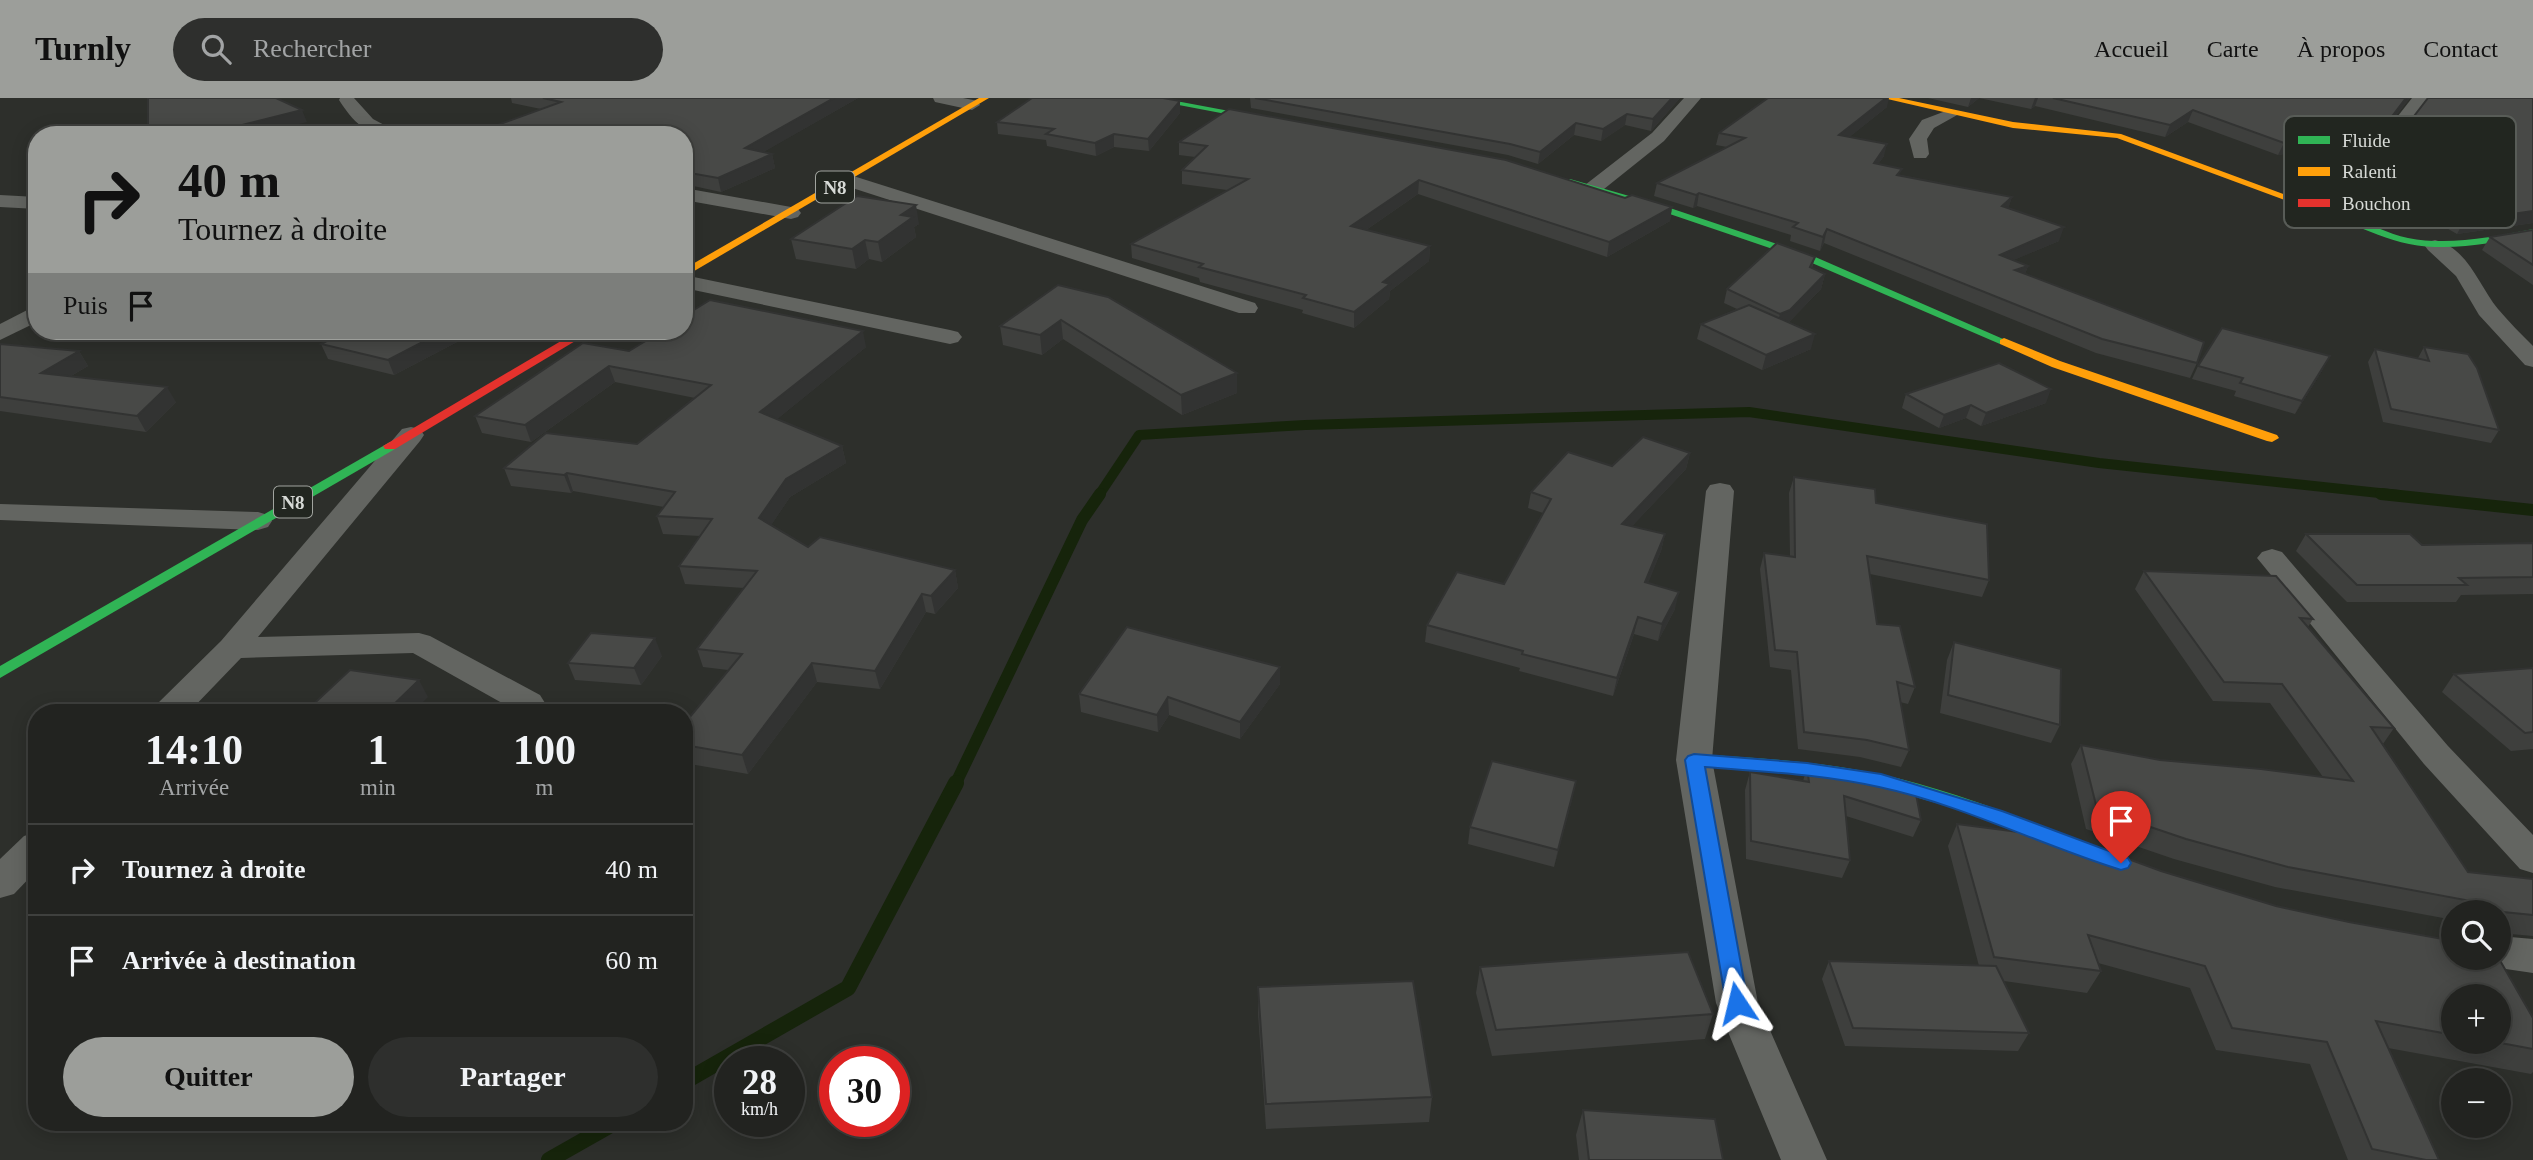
<!DOCTYPE html>
<html lang="fr">
<head>
<meta charset="utf-8">
<style>
  :root { --surface:#222320; --page:#2e2f2d; --text:#f1f3f6; --muted:#a2a4a5; --line:#3f403e; --accent:#9c9e9a }
  body { margin:0; font-family:Georgia,serif; background:var(--page); color:var(--text); height:100vh; display:flex; flex-direction:column; font-size:26px; white-space:nowrap }
  * { box-sizing:border-box; margin:0 }
  p { font-size:23px; color:var(--muted) }
  .icon { flex:none; width:38px; height:38px; fill:none; stroke:currentColor; stroke-width:2; stroke-linecap:round; stroke-linejoin:round }
  .map { position:relative; flex:1; overflow:hidden }
  .drawer { position:absolute; left:28px; top:606px; width:665px; height:427px; display:flex; flex-direction:column; background:var(--surface); border-radius:28px; box-shadow:0 4px 18px #0003,0 0 0 2px var(--line) }
  .drawer>* { flex:none }
  .guide { position:absolute; left:28px; top:28px; width:665px; height:214px; border-radius:28px; box-shadow:0 4px 18px #0003,0 0 0 2px var(--line); background:#9c9e9a; color:#111; overflow:hidden }
  .buttons { position:absolute; left:2441px; top:802px; display:grid; gap:14px }
  .buttons a { display:grid; place-items:center; width:70px; height:70px; border-radius:50%; background:var(--surface); box-shadow:0 4px 18px #0003,0 0 0 2px var(--line); font-size:35px }
  .speed { position:absolute; left:714px; top:948px; display:flex; gap:14px; font-size:35px; font-weight:700; text-align:center }
  .speed>* { display:grid; place-content:center; width:91px; height:91px; border-radius:50%; background:var(--surface); box-shadow:0 4px 18px #0003,0 0 0 2px var(--line); line-height:1 }
  .speed small { font-size:18px; font-weight:400 }
  .speed .limit { border:10px solid #d22; background:#fff; color:#111 }
  .pin { position:absolute; display:grid; place-items:center; width:60px; height:60px; color:#fff; margin:-72px -30px; border-radius:50% 50% 50% 0; rotate:-45deg; box-shadow:0 0 7px #0007 }
  .pin .icon { rotate:45deg }
  .me { position:absolute; width:77px; margin:-38px; rotate:350deg; stroke-linejoin:round; filter:drop-shadow(0 0 5px #0008) }
  .turn { display:flex; align-items:center; gap:24px; height:147px; padding:0 35px; font-size:32px }
  .turn .icon { width:91px; height:91px; stroke-width:2.5 }
  .turn b { display:block; font-size:49px; line-height:60px }
  .then { display:flex; align-items:center; height:66px; padding:0 35px; background:#0003; gap:14px; font-size:26px }
  .eta { display:flex; justify-content:space-evenly; align-items:center; height:119px; text-align:center }
  .eta b { font-size:42px; font-weight:800; line-height:49px }
  .primary-button { display:flex; gap:14px; margin-top:auto; padding:14px 35px }
  .primary-button a { flex:1; height:80px; border-radius:42px; background:var(--accent); color:#111; font-size:28px; font-weight:800; line-height:80px; text-align:center }
  .primary-button a+a { background:var(--page); color:var(--text) }
  ul { padding:0; list-style:none }
  li { display:flex; align-items:center; gap:21px; height:91px; padding:0 35px; border-top:2px solid var(--line) }
  li div { flex:1 }
  li b { display:block; font-size:26px }
  li em { font-style:normal }
  header { display:flex; align-items:center; gap:42px; box-sizing:border-box; height:98px; padding:0 35px; background:var(--accent); color:#111 }
  header strong { font-size:33px }
  nav { display:flex; gap:38px; margin-inline-start:auto; font-size:24px }
  .search { width:490px; height:63px; background:var(--page); display:flex; align-items:center; gap:18px; box-sizing:border-box; padding:0 24px; border-radius:38px; color:var(--muted); font-size:26px }
  .map>svg:first-child { display:block }
  .lines { fill:none; stroke-linecap:round; stroke-linejoin:round }
  .stream-far2 { stroke:#16240b; stroke-width:10 }
  .stream-far1 { stroke:#16240b; stroke-width:12 }
  .stream { stroke:#16240b; stroke-width:16 }
  .street { fill:#636561; fill-rule:evenodd }
  .fast { fill:#30b455; fill-rule:evenodd }
  .slow { fill:#ff9f0a; fill-rule:evenodd }
  .jam { fill:#e5322d; fill-rule:evenodd }
  .wall { fill:#3e3f3d; fill-rule:evenodd }
  .shaded-wall { fill:#323332 }
  .building { fill:#484947; stroke:#323332; stroke-width:2 }
  .route { fill:#1a73e8; stroke:#114b97; stroke-width:2 }
  .labels { text-anchor:middle; dominant-baseline:central; stroke-width:5; stroke-linejoin:round; paint-order:stroke }
  .shield { fill:#222620; stroke:#a1a49f; stroke-width:2 }
  .shield-label { font-size:19px; font-weight:bold; fill:#d7dad6 }
  .key { fill:#222620; stroke:#585c57; stroke-width:2 }
  .key-label { font-size:19px; fill:#d7dad6 }
</style>
</head>
<body>
<header>
<strong>Turnly</strong>
<div class="search"><svg class="icon" aria-label="search" viewBox="0 0 24 24"><circle cx="10" cy="10" r="6"/><path d="M15 15l6 6"/></svg>Rechercher</div>
<nav><a>Accueil</a><a>Carte</a><a>À propos</a><a>Contact</a></nav>
</header>
<div class="map">
<svg width="2533" height="1062" viewBox="0 0 2533 1062">
  <rect width="100%" height="100%" fill="#2d2f2b"/>
  <g class="lines">
    <path class="stream-far2" d="M1099,397L1139,337L1305,327L1749,314L2099,365L2398,397"/>
    <g class="stream-far1">
      <path d="M2381,396L2533,412"/>
      <path d="M955,687L1082,422L1100,396"/>
    </g>
    <g class="stream">
      <path d="M684,984L848,890L956,685"/>
      <path d="M549,1062L616,1024"/>
    </g>
    <g class="street">
      <path d="M340,0H354L373,21L403,37C368,37 358,31 339,2Z"/>
      <path d="M933,0H963L978,3L980,7L972,12L935,4Z"/>
      <path d="M1684,0H1701L1664,43L1599,95H1585L1582,91L1585,87L1652,35Z"/>
      <path d="M2412,0H2429L2395,45H2383L2380,41Z"/>
      <path d="M1951,11L1959,16L1934,30L1927,41L1929,56L1926,60H1914L1909,41L1922,22Z"/>
      <path d="M847,76L1255,205L1258,210L1255,215H1239L840,86L838,82Z"/>
      <path d="M684,90L791,109L798,111L801,115L798,119L791,121L684,102Z"/>
      <path d="M0,97L37,99V111L0,109Z"/>
      <path d="M2435,142C2468,150 2479,188 2498,211C2509,224 2521,236 2533,248V269L2525,267L2479,217L2456,178L2428,152L2425,148L2428,144Z"/>
      <path d="M684,177L950,232L958,234L962,239L958,244L950,246L684,190Z"/>
      <path d="M37,207V224L0,242V226Z"/>
      <path d="M411,329L420,331L424,337L420,343L258,539L419,535L430,538L540,597L545,605L540,613H516L413,555L241,560L189,614H152L157,606L221,543L402,331Z"/>
      <path d="M1720,385L1730,387L1734,393L1712,662L1758,905L1827,1062H1781L1716,905L1676,662L1706,393L1710,387Z"/>
      <path d="M0,406L258,414L268,417L272,423L268,429L258,432L0,422Z"/>
      <path d="M2272,451L2282,454L2448,648L2533,737V775L2520,771L2424,666L2262,466L2257,460L2262,454Z"/>
      <path d="M37,734V772L14,796L0,800V761L24,738Z"/>
      <path d="M2499,838L2533,841V875L2499,870L2485,866L2481,859H2499Z"/>
    </g>
    <g class="fast">
      <path d="M1142,0H1160L1282,23L1278,26Z"/>
      <path d="M1570,81L1664,108L1813,158L2010,244L2008,246H2000L1805,162L1658,112L1567,86L1565,84Z"/>
      <path d="M2351,120C2370,125 2388,136 2408,140C2449,148 2492,139 2533,131V137C2492,145 2450,154 2409,146C2388,142 2368,132 2347,125V121Z"/>
      <path d="M390,344L395,345V351L0,580V568Z"/>
      <path d="M1694,656C1756,660 1818,663 1879,676C1957,693 2031,724 2106,752L2108,757L2106,762L2099,764L1957,711L1881,689L1811,678L1688,666L1685,662L1688,658Z"/>
    </g>
    <g class="slow">
      <path d="M979,0H989L684,179V171Z"/>
      <path d="M1883,0H1899L2013,24L2121,36L2356,123L2347,125L2117,40L2013,30Z"/>
      <path d="M2004,240L2060,263L2277,337L2279,340L2272,344L2267,343L2052,269L2000,246V242Z"/>
    </g>
    <path class="jam" d="M578,233H592L395,351H385L383,348Z"/>
  </g>
  <g class="wall">
    <path d="M511,0H858L763,54L772,56L775,70L721,94L684,86V37L541,11L512,5Z"/>
    <path d="M1250,0H1680L1651,33L1625,27L1601,43L1574,37L1538,66L1508,57L1251,10Z"/>
    <path d="M1928,0H2410L2385,31L2389,35H2401L2533,0V125L2457,136L2436,124L2388,109L2394,96L2429,83L2319,50L2278,57L2188,24L2165,39L2035,8L2031,11L1979,0L1968,9Z"/>
    <path d="M1887,9L1849,39L1884,58L1878,66L1900,77L2012,99L2008,110L2059,143L2013,162L2028,168L2025,176L2197,265L2190,280L2096,255L1824,145L1820,153L1790,143L1791,137L1697,108L1693,110L1654,98L1657,85L1727,49L1716,47L1719,35Z"/>
    <path d="M1180,15L1149,53L1114,49L1096,58L1047,48L1046,42L998,36L997,24Z"/>
    <path d="M1179,44L1625,100L1672,109L1670,123L1607,159L1418,96L1366,132L1430,148L1429,163L1390,193L1389,201L1354,230L1302,215L1303,212L1200,184L1199,180L1132,160L1131,146L1227,92L1182,86V72L1195,59L1179,57Z"/>
    <path d="M919,126L914,129L916,139L882,164L869,161L856,171L796,161L791,141Z"/>
    <path d="M2533,132V187L2482,152L2490,139Z"/>
    <path d="M1815,159L1812,170L1825,176L1821,191L1789,224L1811,251L1762,272L1697,241L1701,226L1737,211L1724,205L1727,191Z"/>
    <path d="M1058,187L1237,275V295L1182,317L1063,241L1042,257L1003,247L1000,228Z"/>
    <path d="M346,233H478L394,277L328,261L321,246Z"/>
    <path d="M0,246L79,253L88,268L71,278L176,304L146,334L0,313Z"/>
    <path d="M866,249L777,321L842,348L846,365L790,399L771,427L808,449L955,472L958,490L935,516L926,514L880,591L817,584L748,676L684,665V626L728,572L703,569L697,551L744,490L685,486L679,468L700,438L663,436L657,418L664,409L573,393L571,395L511,388L504,370L637,346L695,300L615,284L531,344L482,335L475,318L629,253Z"/>
    <path d="M2424,249L2499,332L2491,345L2383,324L2368,264L2375,251L2418,260Z"/>
    <path d="M2198,268L2323,271L2295,316L2234,298L2236,293L2192,281Z"/>
    <path d="M1906,296L2046,305L1981,328L1966,320L1939,330L1902,310Z"/>
    <path d="M1690,355L1686,371L1632,428L1665,436L1661,453L1648,484L1675,511L1658,543L1634,536L1613,598L1519,573L1520,570L1425,544L1427,527L1504,486L1543,415L1528,410L1531,394L1612,368Z"/>
    <path d="M1794,379L1876,405L1989,482L1982,499L1870,476L1877,526L1915,589L1908,606L1900,604L1909,652L1901,669L1860,659L1798,651L1791,572L1770,569L1760,471L1764,455L1790,458L1789,395Z"/>
    <path d="M2306,436L2422,447L2533,445V496L2461,497L2456,504H2347L2296,453Z"/>
    <path d="M2144,473L2313,521L2308,529L2394,630L2383,646L2468,774L2533,781V838L2499,835V814H2454V822L2275,789L2174,761L2086,731L2071,666L2081,647L2160,662L2323,679L2270,605L2213,603L2135,491Z"/>
    <path d="M1954,544L2060,627L2051,645L1940,615L1947,562Z"/>
    <path d="M662,558L641,587L575,582L568,565Z"/>
    <path d="M1280,569V586L1240,641L1169,617L1158,634L1081,614L1079,596Z"/>
    <path d="M2533,570V651L2511,653L2442,594L2454,576Z"/>
    <path d="M1807,670L1921,722L1913,739L1846,718L1850,762L1842,780L1746,761L1745,692L1750,674L1803,683Z"/>
    <path d="M1572,701L1554,769L1468,746L1470,729Z"/>
    <path d="M1957,726L2533,920V974L2531,976L2388,950L2439,1062H2348L2310,966L2216,952L2190,890L2098,865L2101,873L2087,895L2004,883L2029,935L2018,953L1845,948L1822,881L1829,863L1979,868L1948,748ZM2454,898L2499,943H2454Z"/>
    <path d="M1480,869L1713,916L1705,941L1492,958L1476,895Z"/>
    <path d="M1258,889L1432,999L1429,1024L1266,1031L1258,915Z"/>
    <path d="M1583,1012L1723,1062H1579L1576,1037Z"/>
  </g>
  <g class="shaded-wall">
    <path d="M834,0H858L748,63L745,50Z"/>
    <path d="M1672,0H1680L1651,33L1653,21Z"/>
    <path d="M1886,0H1889L1887,9L1836,50L1839,37Z"/>
    <path d="M1971,0H1979L1968,9Z"/>
    <path d="M2035,0H2038L2035,8L2031,11Z"/>
    <path d="M2406,0H2410L2377,41L2384,29Z"/>
    <path d="M1180,3V15L1149,53L1148,41Z"/>
    <path d="M302,12L307,24L257,37H224L222,32Z"/>
    <path d="M2193,12L2188,24L2165,39L2170,27Z"/>
    <path d="M1627,16L1625,27L1601,43L1603,31Z"/>
    <path d="M1576,25L1574,37L1538,66L1540,54Z"/>
    <path d="M1114,36V49L1096,58L1095,45Z"/>
    <path d="M2325,37L2319,50L2278,57L2284,45Z"/>
    <path d="M1887,46L1884,58L1870,78L1874,65Z"/>
    <path d="M772,56L775,70L721,94L718,80Z"/>
    <path d="M1419,82L1418,96L1350,143L1351,128Z"/>
    <path d="M1699,95L1697,108L1693,110L1696,97Z"/>
    <path d="M2012,99L2008,112L2002,108Z"/>
    <path d="M916,107L919,126L914,129L916,139L882,164L878,144L901,117Z"/>
    <path d="M1672,109L1670,123L1607,159L1609,144Z"/>
    <path d="M2533,113V125L2457,136L2464,123Z"/>
    <path d="M2064,129L2059,143L1995,170L2000,157Z"/>
    <path d="M1827,131L1824,145L1820,153L1823,139Z"/>
    <path d="M865,142L869,161L856,171L852,151Z"/>
    <path d="M1430,148L1429,163L1390,193L1389,201L1354,230V214L1383,184Z"/>
    <path d="M2028,168L2023,182L2015,172Z"/>
    <path d="M1825,176L1821,191L1786,227L1776,230L1780,216Z"/>
    <path d="M1061,222L1063,241L1042,257L1040,237Z"/>
    <path d="M444,233H478L394,277L388,262Z"/>
    <path d="M863,233L866,249L765,331L760,314Z"/>
    <path d="M1815,236L1811,251L1762,272L1766,257Z"/>
    <path d="M79,253L88,268L50,290L41,275Z"/>
    <path d="M2330,258L2323,271L2295,316L2302,303Z"/>
    <path d="M609,268L615,284L531,344L525,327Z"/>
    <path d="M1237,275V295L1182,317L1181,297Z"/>
    <path d="M167,289L176,304L146,334L137,318Z"/>
    <path d="M2051,291L2046,305L1981,328L1986,315Z"/>
    <path d="M1971,307L1966,320L1939,330L1944,317Z"/>
    <path d="M842,348L846,365L790,399L764,438L759,420L786,381Z"/>
    <path d="M1690,355L1686,371L1619,442L1622,426Z"/>
    <path d="M567,375L573,393L571,395L564,377Z"/>
    <path d="M1665,436L1661,453L1642,501L1645,484Z"/>
    <path d="M955,472L958,490L935,516L931,498Z"/>
    <path d="M1679,494L1675,511L1658,543L1662,526Z"/>
    <path d="M922,496L926,514L880,591L875,573Z"/>
    <path d="M1638,519L1634,536L1613,598L1617,580Z"/>
    <path d="M655,540L662,558L641,587L634,570Z"/>
    <path d="M812,565L817,584L748,676L742,657Z"/>
    <path d="M1280,569V586L1240,641V624Z"/>
    <path d="M419,582L428,599L413,614H386Z"/>
    <path d="M1168,599L1169,617L1158,634L1157,617Z"/>
    <path d="M1576,683L1572,701L1554,769L1558,752Z"/>
  </g>
  <g class="building">
    <path d="M148,0H276L302,12L222,32L252,37H148Z"/>
    <path d="M543,0H834L745,50L772,56L718,80L684,74V37H470L561,4Z"/>
    <path d="M1032,0H1163L1180,3L1148,41L1114,36L1095,45L1046,36L1054,31L997,24Z"/>
    <path d="M1255,0H1672L1653,21L1627,16L1603,31L1576,25L1540,54L1510,46Z"/>
    <path d="M1768,0H1886L1839,37L1887,46L1874,65L1902,71L1897,77L2012,99L2002,108L2064,129L2000,157L2028,168L2015,172L2204,244L2197,265L2102,241L1827,131L1823,139L1793,129L1798,125L1699,95L1696,97L1657,85L1745,40L1719,35Z"/>
    <path d="M2053,0H2406L2384,29L2389,35H2401L2428,0H2533V113L2464,123L2444,110L2394,96L2452,75L2325,37L2284,45L2193,12L2170,27Z"/>
    <path d="M1229,11L1506,62L1625,100L1632,97L1672,109L1609,144L1419,82L1351,128L1430,148L1383,184L1390,186L1354,214L1303,200L1306,197L1199,169L1203,166L1131,146L1248,81L1182,72L1207,48L1179,44Z"/>
    <path d="M857,98L916,107L901,117L913,119L878,144L865,142L852,151L791,141Z"/>
    <path d="M2533,132V167L2490,139Z"/>
    <path d="M1777,145L1815,159L1810,169L1825,176L1790,212L1780,216L1727,191Z"/>
    <path d="M1058,187L1108,199L1237,275L1181,297L1061,222L1040,237L1000,228Z"/>
    <path d="M710,202L863,233L760,314L842,348L786,381L759,420L808,449L820,439L955,472L931,498L922,496L875,573L812,565L742,657L684,647V626L742,556L697,551L757,473L679,468L712,421L657,418L675,394L567,375L564,377L504,370L546,335L637,346L711,287L609,268L525,327L475,318L583,245L629,253L662,233H684V218Z"/>
    <path d="M1749,207L1815,236L1766,257L1701,226Z"/>
    <path d="M2222,230L2330,258L2302,303L2240,285L2243,280L2198,268Z"/>
    <path d="M346,233H444L388,262L321,246Z"/>
    <path d="M0,246L79,253L41,275L167,289L137,318L0,299Z"/>
    <path d="M2424,249L2468,256L2477,270L2499,332L2391,311L2375,251L2429,263Z"/>
    <path d="M1999,265L2051,291L1986,315L1971,307L1944,317L1906,296Z"/>
    <path d="M1643,339L1690,355L1622,426L1665,436L1645,484L1679,494L1662,526L1638,519L1617,580L1522,556L1523,553L1427,527L1457,474L1504,486L1551,401L1531,394L1568,354L1612,368Z"/>
    <path d="M1794,379L1875,391L1876,405L1987,426L1989,482L1867,458L1877,526L1900,528L1915,589L1897,584L1909,652L1867,642L1804,634L1797,554L1775,552L1764,455L1795,459Z"/>
    <path d="M2306,436H2410L2422,447L2533,445V479L2459,480L2467,487H2357Z"/>
    <path d="M2144,473L2276,478L2313,521L2300,520L2394,630L2371,629L2468,774L2533,781V817L2473,811L2471,803L2288,769L2186,741L2097,711L2081,647L2160,662L2261,671L2353,683L2282,586L2224,584Z"/>
    <path d="M1127,529L1280,569L1240,624L1168,599L1157,617L1079,596Z"/>
    <path d="M591,535L655,540L634,570L568,565Z"/>
    <path d="M1954,544L2061,571L2060,627L1948,597Z"/>
    <path d="M2533,570V634L2525,635L2454,576Z"/>
    <path d="M350,572L419,582L386,614H305Z"/>
    <path d="M1492,663L1576,683L1558,752L1470,729Z"/>
    <path d="M1807,670L1889,683L1915,691L1921,722L1844,698L1850,762L1751,743L1750,674L1809,684Z"/>
    <path d="M1957,726L2074,741L2161,773L2276,808L2349,824L2454,843V859H2498L2533,920V951L2490,943H2499V898H2454V937L2376,923L2439,1062H2426L2372,1051L2327,944L2232,930L2205,868L2088,837L2101,873L1994,859Z"/>
    <path d="M1688,854L1713,916L1496,932L1480,869Z"/>
    <path d="M1829,863L1996,868L2029,935L1853,930Z"/>
    <path d="M1413,883L1432,999L1266,1006L1258,889Z"/>
    <path d="M1583,1012L1715,1021L1723,1062H1589Z"/>
  </g>
  <path class="route" d="M1694,656L1807,665L1881,676L2002,713L2128,760L2131,765L2128,770L2121,772C2040,747 1963,707 1879,689C1822,676 1763,674 1705,669L1748,905L1745,911L1737,914L1730,911L1726,905L1685,662L1688,658Z"/>
  <g class="labels">
    <g class="shield">
      <rect x="816" y="73.5" width="38" height="31" rx="5"/>
      <rect x="274" y="388.5" width="38" height="31" rx="5"/>
    </g>
    <g class="shield-label">
      <text x="835" y="89">N8</text>
      <text x="293" y="404">N8</text>
    </g>
  </g>
  <rect x="2284" y="18" width="232" height="112" rx="10" class="key"/>
  <rect x="2298" y="38" width="32" height="8" fill="#30b455"/>
  <rect x="2298" y="69" width="32" height="9" fill="#ff9f0a"/>
  <rect x="2298" y="101" width="32" height="8" fill="#e5322d"/>
  <g class="key-label">
    <text x="2342" y="49">Fluide</text>
    <text x="2342" y="80">Ralenti</text>
    <text x="2342" y="112">Bouchon</text>
  </g>
</svg>
<div class="buttons">
<a><svg class="icon" aria-label="search" viewBox="0 0 24 24"><circle cx="10" cy="10" r="6"/><path d="M15 15l6 6"/></svg></a>
<a>+</a>
<a>−</a>
</div>
<div class="speed"><div>28<small>km/h</small></div><div class="limit">30</div></div>
<div class="pin" style="left:2121px;top:765px;background:#d93025"><svg class="icon" aria-label="arrive" viewBox="0 0 24 24"><path d="M6 21V4h12l-3 4 3 4H6"/></svg></div>
<svg class="me" style="left:1737px;top:905px" viewBox="-20 -20 40 40"><path d="M0-17L14 15 0 8-14 15z" fill="#1a73e8" stroke="#fff" stroke-width="4"/></svg>
<div class="guide">
<div class="turn"><svg class="icon" aria-label="right" viewBox="0 0 24 24"><path d="M7 20v-9h11M14 6l5 5-5 5"/></svg><div><b>40 m</b>Tournez à droite</div></div>
<div class="then">Puis<svg class="icon" aria-label="arrive" viewBox="0 0 24 24"><path d="M6 21V4h12l-3 4 3 4H6"/></svg></div>
</div>
<section class="drawer">
<div class="eta">
<div><b>14:10</b><p>Arrivée</p></div>
<div><b>1</b><p>min</p></div>
<div><b>100</b><p>m</p></div>
</div>
<ul>
<li><svg class="icon" aria-label="right" viewBox="0 0 24 24"><path d="M7 20v-9h11M14 6l5 5-5 5"/></svg><div><b>Tournez à droite</b></div><em>40 m</em></li>
<li><svg class="icon" aria-label="arrive" viewBox="0 0 24 24"><path d="M6 21V4h12l-3 4 3 4H6"/></svg><div><b>Arrivée à destination</b></div><em>60 m</em></li>
</ul>
<div class="primary-button"><a>Quitter</a><a>Partager</a></div>
</section>
</div>
</body>
</html>
